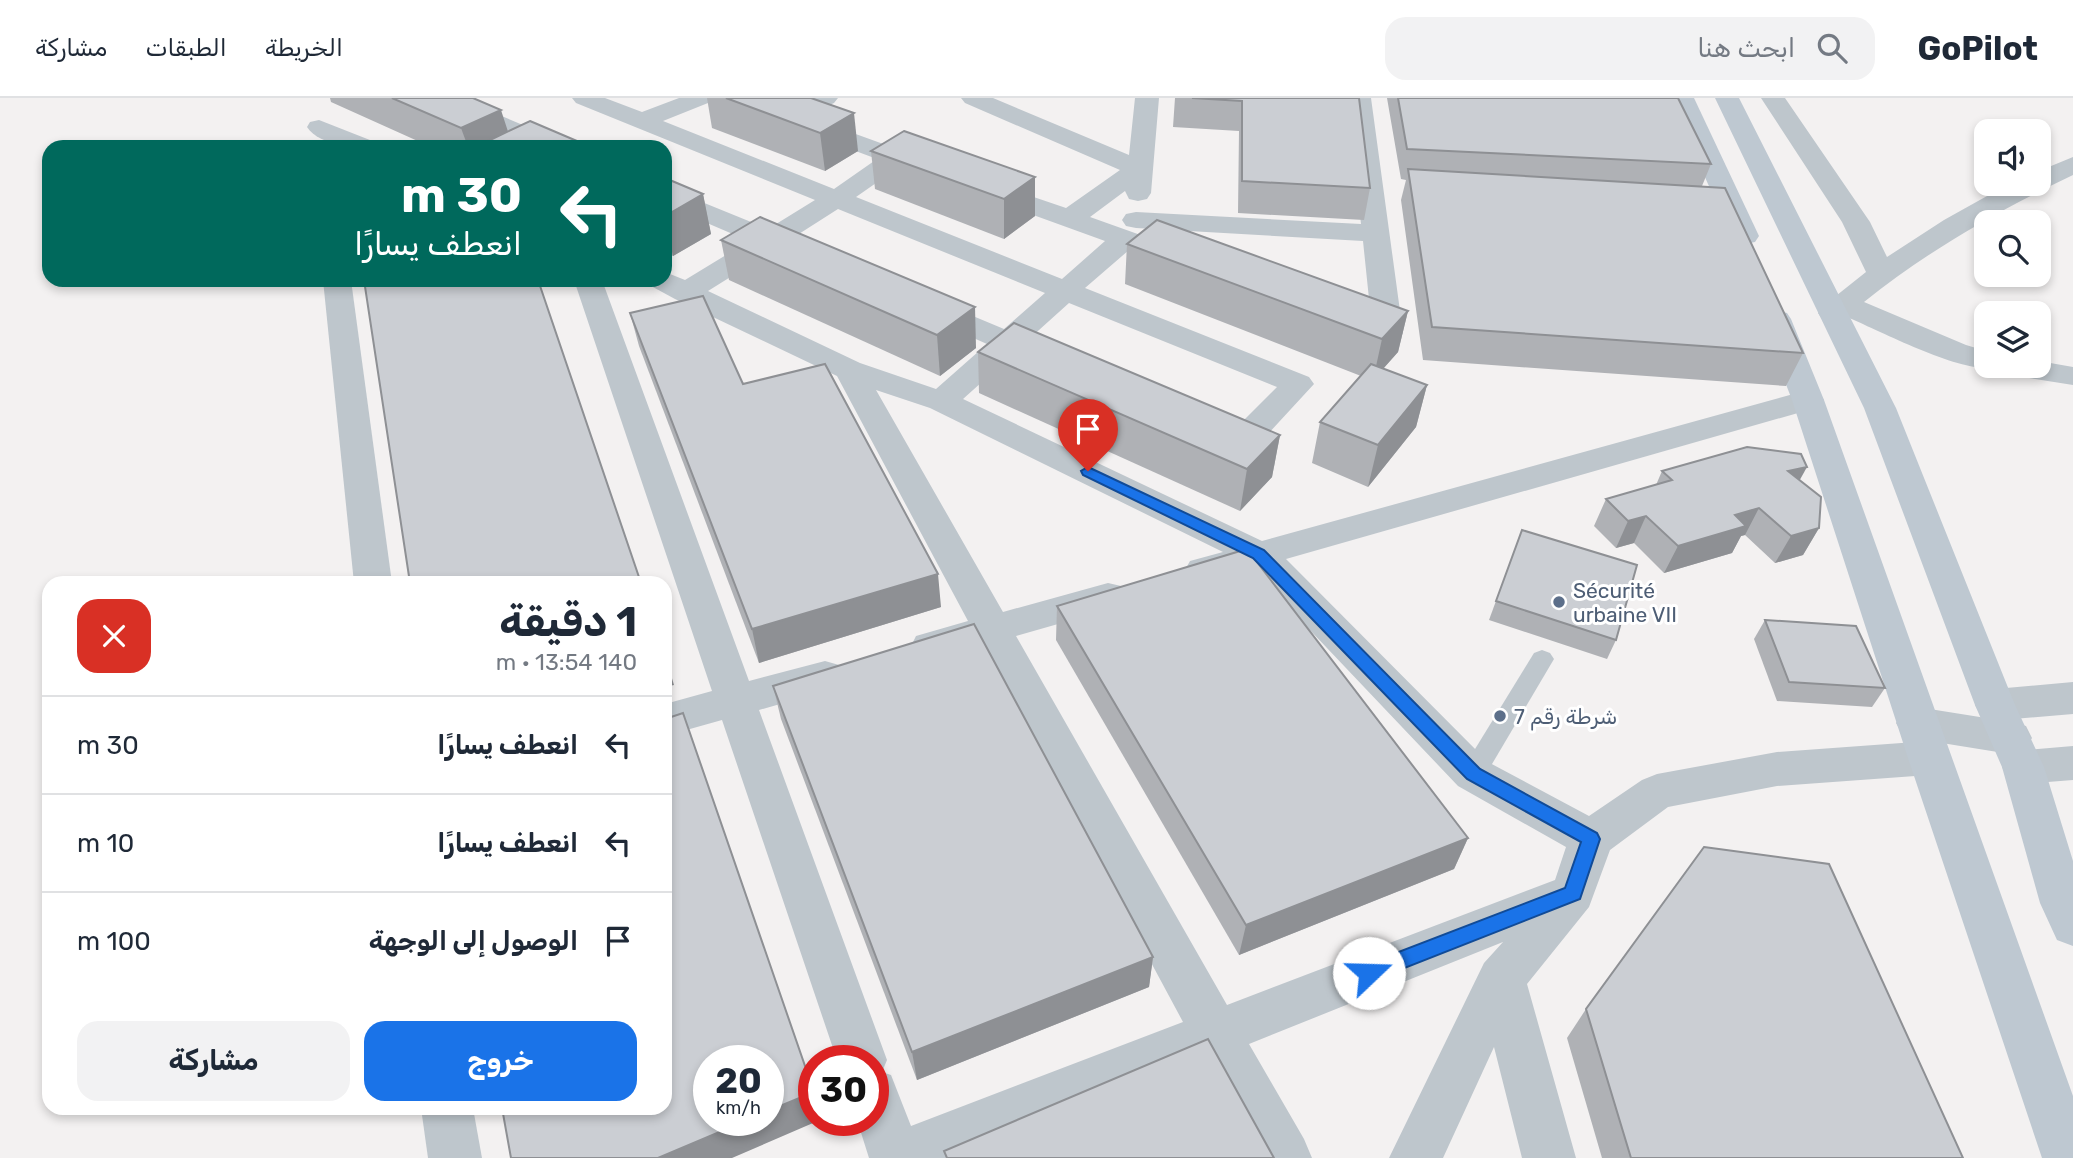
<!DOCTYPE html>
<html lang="ar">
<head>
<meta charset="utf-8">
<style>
  :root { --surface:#fff; --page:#f2f2f3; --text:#1f2937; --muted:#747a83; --line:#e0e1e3; --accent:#1a73e8 }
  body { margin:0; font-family:Rubik,Cairo,sans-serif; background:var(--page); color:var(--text); direction:rtl; height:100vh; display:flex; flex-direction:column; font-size:26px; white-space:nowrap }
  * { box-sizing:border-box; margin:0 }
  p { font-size:23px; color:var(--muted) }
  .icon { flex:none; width:38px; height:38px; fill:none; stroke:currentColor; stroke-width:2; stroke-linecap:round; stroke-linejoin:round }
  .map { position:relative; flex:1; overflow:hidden; direction:ltr }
  .side { position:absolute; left:42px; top:478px; width:630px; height:539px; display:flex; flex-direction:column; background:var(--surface); border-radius:21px; box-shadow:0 4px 10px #0003; direction:rtl }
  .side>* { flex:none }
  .hud { position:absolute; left:42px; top:42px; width:630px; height:147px; border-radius:21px; box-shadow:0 4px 10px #0003; direction:rtl; background:#00695c; color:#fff; overflow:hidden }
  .fabs { position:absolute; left:1974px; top:21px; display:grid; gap:14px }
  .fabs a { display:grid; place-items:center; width:77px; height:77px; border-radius:14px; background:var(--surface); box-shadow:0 4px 10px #0003; font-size:35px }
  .speed { position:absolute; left:693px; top:947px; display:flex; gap:14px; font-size:35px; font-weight:700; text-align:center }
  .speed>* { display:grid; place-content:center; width:91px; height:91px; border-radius:50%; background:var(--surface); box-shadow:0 4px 10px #0003; line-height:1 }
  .speed small { font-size:18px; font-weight:400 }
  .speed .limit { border:10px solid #d22; background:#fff; color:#111 }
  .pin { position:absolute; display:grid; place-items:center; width:60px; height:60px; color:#fff; margin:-72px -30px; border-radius:50% 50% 50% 0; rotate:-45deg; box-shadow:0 0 7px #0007 }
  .pin .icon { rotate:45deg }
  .me { position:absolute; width:77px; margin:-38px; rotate:69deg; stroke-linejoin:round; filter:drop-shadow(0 0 5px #0008) }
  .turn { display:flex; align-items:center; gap:24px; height:147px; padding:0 35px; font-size:32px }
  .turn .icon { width:91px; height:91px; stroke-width:2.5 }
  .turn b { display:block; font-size:49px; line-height:60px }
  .round { display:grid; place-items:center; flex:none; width:74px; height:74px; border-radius:21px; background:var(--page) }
  .head { display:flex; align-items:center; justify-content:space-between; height:119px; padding:0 35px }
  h1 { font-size:42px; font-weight:700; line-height:52px }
  .cta { display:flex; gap:14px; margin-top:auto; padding:14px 35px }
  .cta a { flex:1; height:80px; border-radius:21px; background:var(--accent); color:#fff; font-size:28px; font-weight:700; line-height:80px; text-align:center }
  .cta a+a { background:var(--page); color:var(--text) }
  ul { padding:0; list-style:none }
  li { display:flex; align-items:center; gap:21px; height:98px; padding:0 35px; border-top:2px solid var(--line) }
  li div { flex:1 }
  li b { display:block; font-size:26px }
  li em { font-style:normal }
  header { display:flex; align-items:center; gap:42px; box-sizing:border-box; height:98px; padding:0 35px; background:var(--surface); border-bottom:2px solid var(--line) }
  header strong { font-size:33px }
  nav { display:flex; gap:38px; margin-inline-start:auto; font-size:24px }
  .search { width:490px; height:63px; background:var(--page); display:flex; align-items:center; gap:18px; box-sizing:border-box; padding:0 24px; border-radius:21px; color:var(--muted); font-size:26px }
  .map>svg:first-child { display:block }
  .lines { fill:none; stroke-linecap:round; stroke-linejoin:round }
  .service { fill:#bec6cc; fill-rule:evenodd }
  .minor { fill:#bec6cc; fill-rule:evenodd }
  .secondary { fill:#bec8d1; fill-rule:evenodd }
  .wall { fill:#afb1b5 }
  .shaded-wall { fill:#8e9094 }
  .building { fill:#cbced3; stroke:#8e9094; stroke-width:2 }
  .route { fill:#1a73e8; stroke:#114b97; stroke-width:2 }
  .service-dot { fill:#5c6f8a; stroke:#fff; stroke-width:2.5 }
  .labels { text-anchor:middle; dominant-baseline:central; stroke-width:6; stroke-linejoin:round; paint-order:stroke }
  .service-label { font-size:21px; fill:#4e5e75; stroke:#fff; text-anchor:start }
</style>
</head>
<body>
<header>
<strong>GoPilot</strong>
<div class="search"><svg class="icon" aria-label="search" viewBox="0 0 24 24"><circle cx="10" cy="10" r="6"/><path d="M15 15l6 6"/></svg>ابحث هنا</div>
<nav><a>الخريطة</a><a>الطبقات</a><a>مشاركة</a></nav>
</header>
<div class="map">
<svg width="2073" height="1060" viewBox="0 0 2073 1060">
  <rect width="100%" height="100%" fill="#f3f1f1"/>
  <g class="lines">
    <path class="service" d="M1542,552L1550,555L1554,561L1482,683L1473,686L1464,683L1460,676L1464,669L1534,555Z"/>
    <g class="minor">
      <path d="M427,0H459L563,44L567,49H533L431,5Z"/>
      <path d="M572,0H605L642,14L679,0H712L708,5L663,23L834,91L877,61L727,5L723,0H757L784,10L806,0H838L834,5L806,18L933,64L937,69L933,74L924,77L899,69L856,99L1062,181L1105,143L978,97L974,91L978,85L987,83L1066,110L1120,72L965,5L961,0H993L1129,57L1135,0H1159L1151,95L1147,101L1138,103L1129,101L1125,93L1090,119L1191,155L1195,161L1191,167L1181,170L1129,152L1085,190L1309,279L1314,286L1254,351C1236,356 1208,348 1197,332L1202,325L1214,322L1237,329L1277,289L1069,205L1029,241L1057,253L1062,260L1057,267L1046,269L1012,257L963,301L1262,443L1797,295L1808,292L1819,295L1824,302L1819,309L1286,461L1488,664L1589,718L1642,682L1657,676L1777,654L1929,643L1944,648L1950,660L1944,672L1929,677L1777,688L1668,709L1610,752L1589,809L1527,886L1576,1060H1522L1494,949L1443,1060H1389L1484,865L1503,844L1249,946L1304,1041L1312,1060H1256L1204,964L964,1060H869L857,1022H873V962H837L722,622L665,638V606L712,593L574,182H602L749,583L825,563L839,567L845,578L839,589L759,612L887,962L882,974L891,977L911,1028L1183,924L981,548L930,562L916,558L911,548L916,538L968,523L837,278L675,201L651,188L647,182H665V174L685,182L749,143L665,107V89L768,131L815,102L576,5ZM838,111L1045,195L1004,231L937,203L927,200L917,203L912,209L917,215L987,246L936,291L860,265L708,193L772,153L789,158L799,156L803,150L799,144L791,141ZM876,292L930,310L1223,454L1190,463L1185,472L1190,481L1203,485L1252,471L1458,688L1566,749L1555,782L1227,907L1016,538L1121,508L1127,498L1121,488L1108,485L1003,514Z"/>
      <path d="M1347,0H1371L1403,235L1399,241C1385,245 1363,242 1354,229L1358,223L1371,220L1363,143L1136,130L1126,128L1122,122L1126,116L1136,114L1361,126Z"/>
      <path d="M1761,0H1785L1870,124L1887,159L1944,122L1996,93L2012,86H2039V73L2073,59V77C1999,112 1929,152 1864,204L1966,247L1986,253V268H2039V263L2073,269V287L1998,275L1994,269C1964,277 1878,232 1847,219L1833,224L1822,221L1818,215L1822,209L1866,174L1842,124Z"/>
      <path d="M319,22L375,44L379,49C357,49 320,49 307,29L310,24Z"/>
      <path d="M323,182H351L392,485H354Z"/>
      <path d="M2073,584V616L2001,622L2026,628L2032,640L2025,652L2073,648V682L2023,686L2008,681L2002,669L2010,656L1917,641L1902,636L1896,625L1902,614L1917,609L1986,620L1981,618L1975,607L1981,596L1995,591Z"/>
      <path d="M421,1010H473L482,1060H428Z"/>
    </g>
    <g class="secondary">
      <path d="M1670,0H1694L1759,138L1755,144L1745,146L1735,144L1731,138Z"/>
      <path d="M1715,0H1739L1896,310L2015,607L2044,669L2073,763V848L2057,842L2040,805L2002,669L1975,607L1864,310Z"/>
      <path d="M1776,212L1787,215L1791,221L1824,302L2073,998V1060H2042L1908,660L1792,302L1761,221L1765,215Z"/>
    </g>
  </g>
  <g class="wall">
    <path d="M330,0H473L508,34L591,49H431L331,4Z"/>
    <path d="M707,0H811L858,53L825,73L712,30Z"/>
    <path d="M1175,0H1359L1370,90L1364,122L1238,115L1239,33L1173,29Z"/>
    <path d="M1387,0H1678L1711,66L1702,88L1803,255L1786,288L1423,262L1401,102L1406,82L1401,81Z"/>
    <path d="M871,53L1035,79V118L1004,141L875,91Z"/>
    <path d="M665,80L703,96L711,136L673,158L665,154Z"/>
    <path d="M721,142L976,250L940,278L729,182Z"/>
    <path d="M1127,146L1408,213L1398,254L1383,271L1427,287L1416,329L1368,389L1312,365L1320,324L1361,278L1125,186Z"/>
    <path d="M630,215L743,286L941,509L759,565L639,248Z"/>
    <path d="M978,254L1280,337L1272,379L1240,413L979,295Z"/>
    <path d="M1662,373L1800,382L1819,430L1803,457L1775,465L1745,437L1741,438L1732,455L1664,475L1634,445L1616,450L1594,428L1606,401L1656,387Z"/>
    <path d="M1522,432L1616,542L1607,561L1489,522Z"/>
    <path d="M1057,508L1468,740L1454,771L1239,857L1056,542Z"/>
    <path d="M1765,522L1885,590L1872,609L1777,603L1754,541Z"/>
    <path d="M773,588L1153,859L1149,889L917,982L781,621Z"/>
    <path d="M1586,911L1963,1060H1602L1567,940Z"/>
  </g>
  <g class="shaded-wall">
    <path d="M501,12L513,49L490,42L492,49H468L461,30Z"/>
    <path d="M854,15L858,53L825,73L820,35Z"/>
    <path d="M1035,79V118L1004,141V101Z"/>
    <path d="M703,96L711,136L673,158L665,123V118Z"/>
    <path d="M975,209L976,250L940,278L937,237Z"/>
    <path d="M1408,213L1398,254L1373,282L1382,241Z"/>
    <path d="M1427,287L1416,329L1368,389L1378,347Z"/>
    <path d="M1280,337L1272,379L1240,413L1247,371Z"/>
    <path d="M1807,369L1792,396L1788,373Z"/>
    <path d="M1759,410L1745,437L1741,438L1732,455L1664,475L1678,448L1735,417Z"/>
    <path d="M1646,418L1634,445L1616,450L1628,423Z"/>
    <path d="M1819,430L1803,457L1775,465L1791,438Z"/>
    <path d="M938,476L941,509L759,565L752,531Z"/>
    <path d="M665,557L674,587L665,589Z"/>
    <path d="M1468,740L1454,771L1239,857L1246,827Z"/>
    <path d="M1153,859L1149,889L917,982L912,954Z"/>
    <path d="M814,994V1022H820L732,1060H658L748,1022H768V1013Z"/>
  </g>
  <g class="building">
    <path d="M392,0H473L501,12L461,30Z"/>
    <path d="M726,0H811L854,15L820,35Z"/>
    <path d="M1192,0H1359L1370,90L1242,83V3Z"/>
    <path d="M1398,0H1678L1711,66L1407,51Z"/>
    <path d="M530,23L591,49H506L490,42Z"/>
    <path d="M904,33L1035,79L1004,101L871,53Z"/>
    <path d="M1408,71L1725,90L1803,255L1432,229Z"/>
    <path d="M665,80L703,96L665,118Z"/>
    <path d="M760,119L975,209L937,237L721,142Z"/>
    <path d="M1157,122L1408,213L1382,241L1127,146Z"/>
    <path d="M364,182H538L641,485H410Z"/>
    <path d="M703,198L743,286L825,266L938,476L752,531L630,215Z"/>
    <path d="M1014,225L1280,337L1247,371L978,254Z"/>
    <path d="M1371,266L1427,287L1378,347L1320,324Z"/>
    <path d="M1747,349L1801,356L1807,369L1788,373L1821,399L1819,430L1791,438L1759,410L1735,417L1746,428L1678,448L1646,418L1628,423L1606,401L1672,382L1662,373Z"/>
    <path d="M1522,432L1637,467L1616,542L1496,503Z"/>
    <path d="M1247,451L1468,740L1246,827L1057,508Z"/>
    <path d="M1765,522L1856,528L1885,590L1789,584Z"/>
    <path d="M974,526L1153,859L912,954L773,588Z"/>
    <path d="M683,615L814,994L768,1013V962H709V1022H748L658,1060H511L502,1010H665V621Z"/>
    <path d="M1704,749L1829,766L1963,1060H1631L1586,911Z"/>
    <path d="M1208,941L1274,1060H947L944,1053Z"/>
  </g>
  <path class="route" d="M1088,369L1264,452L1480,671L1597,735L1600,741L1580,801L1369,884L1362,881L1359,875L1362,868L1565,790L1581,744L1467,681L1253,460L1083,377L1081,373Z"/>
  <g class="service-dot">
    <circle cx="1559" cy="504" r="7"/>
    <circle cx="1500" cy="618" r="7"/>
  </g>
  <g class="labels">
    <g class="service-label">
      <text x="1573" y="492">Sécurité<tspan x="1573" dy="24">urbaine VII</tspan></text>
      <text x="1514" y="618">شرطة رقم 7</text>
    </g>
  </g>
</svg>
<div class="fabs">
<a><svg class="icon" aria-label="sound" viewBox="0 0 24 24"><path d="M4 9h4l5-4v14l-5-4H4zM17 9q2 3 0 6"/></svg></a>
<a><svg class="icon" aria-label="search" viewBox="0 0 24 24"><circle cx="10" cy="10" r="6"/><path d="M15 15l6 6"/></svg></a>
<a><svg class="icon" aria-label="layers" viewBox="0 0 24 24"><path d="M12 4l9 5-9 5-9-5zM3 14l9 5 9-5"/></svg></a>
</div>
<div class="speed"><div>20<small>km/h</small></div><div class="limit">30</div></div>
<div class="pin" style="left:1088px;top:373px;background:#d93025"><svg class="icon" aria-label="arrive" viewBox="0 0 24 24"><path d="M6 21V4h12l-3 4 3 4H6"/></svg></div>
<svg class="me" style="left:1369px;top:875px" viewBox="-20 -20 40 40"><circle r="19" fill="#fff"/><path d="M0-13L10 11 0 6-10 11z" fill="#1a73e8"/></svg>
<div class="hud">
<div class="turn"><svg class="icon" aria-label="left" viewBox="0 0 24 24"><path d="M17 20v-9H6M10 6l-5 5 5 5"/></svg><div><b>30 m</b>انعطف يسارًا</div></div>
</div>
<section class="side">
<div class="head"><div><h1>1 دقيقة</h1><p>140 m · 13:54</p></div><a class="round" style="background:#d93025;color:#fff"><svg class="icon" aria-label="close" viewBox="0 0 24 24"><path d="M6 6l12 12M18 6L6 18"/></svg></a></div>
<ul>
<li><svg class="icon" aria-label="left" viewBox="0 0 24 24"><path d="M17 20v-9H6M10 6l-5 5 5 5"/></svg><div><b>انعطف يسارًا</b></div><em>30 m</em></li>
<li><svg class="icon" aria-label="left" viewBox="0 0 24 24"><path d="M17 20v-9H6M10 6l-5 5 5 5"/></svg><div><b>انعطف يسارًا</b></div><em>10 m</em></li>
<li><svg class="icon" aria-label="arrive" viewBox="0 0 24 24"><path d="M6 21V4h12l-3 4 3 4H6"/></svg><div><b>الوصول إلى الوجهة</b></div><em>100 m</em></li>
</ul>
<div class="cta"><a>خروج</a><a>مشاركة</a></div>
</section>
</div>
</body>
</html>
